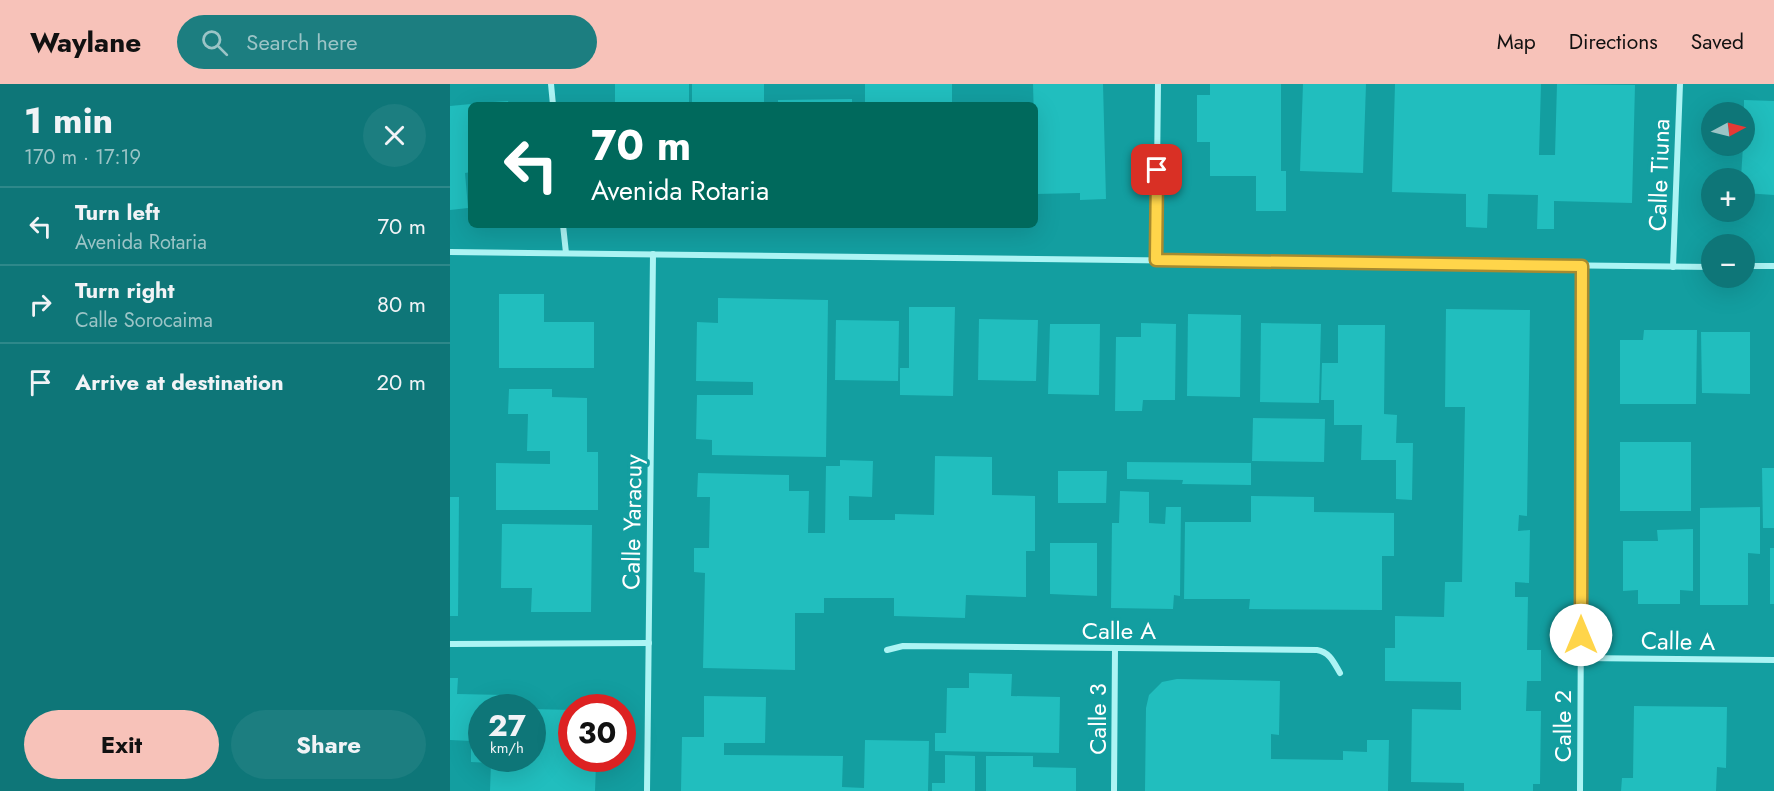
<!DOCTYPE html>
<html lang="en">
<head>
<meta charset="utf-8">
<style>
  :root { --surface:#0e7678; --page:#1c7e80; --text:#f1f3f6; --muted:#9bc4c6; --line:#2e888a; --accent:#f7c2b9 }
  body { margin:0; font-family:Jost,sans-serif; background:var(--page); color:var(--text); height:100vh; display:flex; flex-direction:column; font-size:22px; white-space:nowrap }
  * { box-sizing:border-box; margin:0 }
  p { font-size:20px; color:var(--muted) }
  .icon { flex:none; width:33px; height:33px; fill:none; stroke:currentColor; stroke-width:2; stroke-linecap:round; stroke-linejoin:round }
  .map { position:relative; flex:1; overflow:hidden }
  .side { display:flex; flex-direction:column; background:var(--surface); width:450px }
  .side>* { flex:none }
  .top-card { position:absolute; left:18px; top:18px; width:570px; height:126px; border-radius:9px; box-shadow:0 6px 24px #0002; background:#00695c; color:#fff; overflow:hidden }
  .needle { width:39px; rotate:83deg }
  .tools { position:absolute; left:1251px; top:18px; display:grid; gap:12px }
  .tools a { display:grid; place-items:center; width:54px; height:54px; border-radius:50%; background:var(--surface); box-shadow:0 6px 24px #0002; font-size:30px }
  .speed { position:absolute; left:18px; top:610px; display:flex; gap:12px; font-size:30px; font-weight:700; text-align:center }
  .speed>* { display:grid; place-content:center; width:78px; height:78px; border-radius:50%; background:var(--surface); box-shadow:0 6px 24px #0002; line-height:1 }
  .speed small { font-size:15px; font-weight:400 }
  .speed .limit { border:9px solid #d22; background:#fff; color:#111 }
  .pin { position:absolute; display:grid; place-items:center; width:51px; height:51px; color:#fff; margin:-26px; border-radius:12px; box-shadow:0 3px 9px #0006 }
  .me { position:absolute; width:66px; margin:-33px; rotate:0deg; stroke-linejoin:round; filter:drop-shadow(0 0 4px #0008) }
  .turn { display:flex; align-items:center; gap:21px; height:126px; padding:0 24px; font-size:27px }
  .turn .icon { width:78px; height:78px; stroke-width:2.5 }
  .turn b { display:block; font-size:42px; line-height:51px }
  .round { display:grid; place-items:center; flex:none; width:63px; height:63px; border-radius:32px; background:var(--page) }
  .headline { display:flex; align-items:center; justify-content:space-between; height:102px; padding:0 24px }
  h1 { font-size:36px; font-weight:700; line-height:45px }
  .button { display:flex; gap:12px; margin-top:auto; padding:12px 24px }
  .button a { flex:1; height:69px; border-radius:36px; background:var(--accent); color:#111; font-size:24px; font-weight:700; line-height:69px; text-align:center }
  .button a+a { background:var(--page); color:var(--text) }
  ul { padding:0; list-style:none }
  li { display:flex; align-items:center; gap:18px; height:78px; padding:0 24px; border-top:2px solid var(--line) }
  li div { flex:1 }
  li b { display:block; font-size:22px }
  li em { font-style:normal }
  header { display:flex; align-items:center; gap:36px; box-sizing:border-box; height:84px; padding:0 30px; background:var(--accent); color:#111 }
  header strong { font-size:28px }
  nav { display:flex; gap:33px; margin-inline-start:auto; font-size:21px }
  .search { width:420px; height:54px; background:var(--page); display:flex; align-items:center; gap:15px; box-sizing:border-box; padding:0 21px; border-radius:33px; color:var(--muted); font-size:22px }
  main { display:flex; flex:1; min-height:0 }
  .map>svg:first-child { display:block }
  .building { fill:#21bebe }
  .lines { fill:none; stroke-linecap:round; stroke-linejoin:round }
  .minor { stroke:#acf4f4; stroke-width:6 }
  .route-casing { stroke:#a68a30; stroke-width:15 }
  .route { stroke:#ffd54a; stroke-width:10 }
  .labels { text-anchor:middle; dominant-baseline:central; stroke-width:6; stroke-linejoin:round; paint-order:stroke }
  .street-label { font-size:24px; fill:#fff; stroke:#139ea0 }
</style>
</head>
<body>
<header>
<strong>Waylane</strong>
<div class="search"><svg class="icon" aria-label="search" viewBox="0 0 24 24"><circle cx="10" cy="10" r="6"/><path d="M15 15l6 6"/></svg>Search here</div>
<nav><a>Map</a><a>Directions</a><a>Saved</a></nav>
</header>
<main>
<section class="side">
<div class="headline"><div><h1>1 min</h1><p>170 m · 17:19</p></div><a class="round"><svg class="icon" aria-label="close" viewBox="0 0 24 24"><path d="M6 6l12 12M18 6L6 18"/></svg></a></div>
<ul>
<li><svg class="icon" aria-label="left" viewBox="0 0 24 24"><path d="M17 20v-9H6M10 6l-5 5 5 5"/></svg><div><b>Turn left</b><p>Avenida Rotaria</p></div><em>70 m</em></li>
<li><svg class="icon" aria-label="right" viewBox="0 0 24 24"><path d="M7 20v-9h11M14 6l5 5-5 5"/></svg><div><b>Turn right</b><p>Calle Sorocaima</p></div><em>80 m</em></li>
<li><svg class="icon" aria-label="arrive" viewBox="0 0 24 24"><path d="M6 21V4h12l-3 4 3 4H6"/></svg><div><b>Arrive at destination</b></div><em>20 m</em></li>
</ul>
<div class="button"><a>Exit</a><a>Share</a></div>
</section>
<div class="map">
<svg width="1324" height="707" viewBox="0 0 1324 707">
  <rect width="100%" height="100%" fill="#139ea0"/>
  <g class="building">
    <rect x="165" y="0" width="74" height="21"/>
    <rect x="242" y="0" width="72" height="21"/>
    <rect x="415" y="0" width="87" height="21"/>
    <path d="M583,0H653L656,115L630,116V109L586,110Z"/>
    <path d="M760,0H831V87H836V127H806V92H760V58H747V11H760Z"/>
    <path d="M853,0H916L913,89L850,87Z"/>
    <path d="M945,0H1091L1089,71H1105L1107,0L1185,1L1182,119L1104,117V145H1087L1088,111L1038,110L1037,144L1016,143V110L942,108Z"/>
    <path d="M402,15V21H328V16Z"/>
    <path d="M1294,16L1324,17V111L1294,109V94H1291L1293,62H1294Z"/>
    <path d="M58,17L59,21H28V19Z"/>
    <path d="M21,20V88L15,89L18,124L0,126V22Z"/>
    <path d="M49,210H94V238H144V284H49Z"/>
    <path d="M268,214L378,216L376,373L262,371V356L246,355L247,311H303V298L246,297L247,238L268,239Z"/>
    <path d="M459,223H505L503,312L450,311V284H459Z"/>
    <path d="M996,225L1080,226L1077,432L1069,431L1068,447L1080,446L1079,499L1065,498V513H1078L1077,566H1091V597H1077L1076,627H1091L1090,700H1083V707H1014V699L961,698L962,625L1011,626V598L935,597V564H945V532L994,533L995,498H1012L1015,323H995Z"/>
    <path d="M738,230L791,231L790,313L737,312Z"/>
    <path d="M529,235L588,236L586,297L528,296Z"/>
    <path d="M386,236L449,237L448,297L385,296Z"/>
    <path d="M691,239L726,240L725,316H693L692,327H665L666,253H691Z"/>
    <path d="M811,239L871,240L869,319L810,318Z"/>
    <path d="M600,240H650L649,311L598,310Z"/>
    <path d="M888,241H935L934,330L947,331L946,359H963L962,416L946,415V376H911L912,341H884V316H871L872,279H888Z"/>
    <path d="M1194,246H1247L1246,320H1170V256H1193Z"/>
    <path d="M1251,248H1300V310L1252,309Z"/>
    <path d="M59,305H102V313L137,314V368H148V426H46V379L100,380V367H77L78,330H58Z"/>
    <path d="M803,334L875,335L874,378L802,377Z"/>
    <rect x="1170" y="358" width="71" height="69"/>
    <path d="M485,372L542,373V411L585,412V467H576V513L516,511L515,534L444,532V514H374V529H345V586L253,584L255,489L244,488V464H259L260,413H247L248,389L339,391V407H359L358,449H375L376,382H390V376L423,377L422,413L399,412V436H445V430L484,431Z"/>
    <path d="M677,378L801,379V401L732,400L733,396L677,395Z"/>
    <path d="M1312,384H1324V444H1313Z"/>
    <path d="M608,387H657L656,419H608Z"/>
    <path d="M670,407L699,408V439L715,440L716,423H731L730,512L724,511L723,525L661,524L662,439H669Z"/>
    <path d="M801,412L864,413V428L944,429V472H932V526L799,525L800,515H734L735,438H801Z"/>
    <path d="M0,413H9L8,532H0Z"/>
    <path d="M1310,423V470L1298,469V521H1250V424Z"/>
    <path d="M52,440L142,441L141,528H81L82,504H51Z"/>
    <path d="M1243,445V507L1230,506V520H1188V506L1173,507V457H1208L1207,446Z"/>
    <path d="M600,459H647V512L600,510Z"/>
    <rect x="1320" y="464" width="4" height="56"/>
    <path d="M519,589L562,590L561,612L610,613L609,669L485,667V649H496L497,604H519Z"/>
    <path d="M0,594H8L7,610L56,611V624H32V675H82V625L122,626V675H136V680H146L145,707H40L41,679L21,678V657L0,656Z"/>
    <path d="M727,595L830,597L829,651L821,650V675L893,676V667L917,668V656H939L938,707H695L696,624L699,611L712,598Z"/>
    <path d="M254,612L316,613L315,659H274V671L393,672L392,703L414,704L415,656L479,657L478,707H231L232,653H254Z"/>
    <path d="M1184,622L1277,623L1276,684L1267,683L1266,707H1171L1172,694H1183Z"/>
    <path d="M495,671L525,672V707H482V699H495Z"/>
    <path d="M536,672H583V683L626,684V707H536Z"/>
  </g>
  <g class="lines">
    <g class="minor">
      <path d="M101,0L103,21"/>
      <path d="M113,141L116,169"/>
      <path d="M0,168L1262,183"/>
      <path d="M706,176L708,0"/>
      <path d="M1294,182H1324"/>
      <path d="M1223,183L1230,0"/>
      <path d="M0,560L199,559"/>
      <path d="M437,566L453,562L867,566C880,568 884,579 890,589"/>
      <path d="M1131,574L1324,576"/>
      <path d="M197,707L203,170"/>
      <path d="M664,707L665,564"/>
      <path d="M1130,707L1133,182"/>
    </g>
  </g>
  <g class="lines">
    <defs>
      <path id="route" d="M707,86L706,176L1132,182L1131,551"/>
    </defs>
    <use href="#route" class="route-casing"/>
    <use href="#route" class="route"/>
  </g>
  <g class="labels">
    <g class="street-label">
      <text transform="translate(1209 91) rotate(-88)">Calle Tiuna</text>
      <text transform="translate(182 438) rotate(-89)">Calle Yaracuy</text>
      <text x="669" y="546">Calle A</text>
      <text transform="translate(1228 557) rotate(1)">Calle A</text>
      <text transform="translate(647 635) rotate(-90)">Calle 3</text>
      <text transform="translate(1112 642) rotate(-90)">Calle 2</text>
    </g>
  </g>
</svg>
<div class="tools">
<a><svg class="needle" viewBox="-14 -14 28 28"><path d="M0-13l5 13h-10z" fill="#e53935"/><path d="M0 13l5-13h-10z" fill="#9bc4c6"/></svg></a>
<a>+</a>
<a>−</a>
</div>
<div class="speed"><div>27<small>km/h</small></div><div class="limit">30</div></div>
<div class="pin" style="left:707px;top:86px;background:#d93025"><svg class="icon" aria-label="arrive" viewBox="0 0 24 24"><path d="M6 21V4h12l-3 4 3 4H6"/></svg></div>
<svg class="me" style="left:1131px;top:551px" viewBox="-20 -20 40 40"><circle r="19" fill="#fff"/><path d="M0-13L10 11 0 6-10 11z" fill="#ffd54a"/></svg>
<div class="top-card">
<div class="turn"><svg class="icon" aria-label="left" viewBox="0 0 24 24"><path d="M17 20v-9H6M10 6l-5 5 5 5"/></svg><div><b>70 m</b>Avenida Rotaria</div></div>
</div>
</div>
</main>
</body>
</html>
